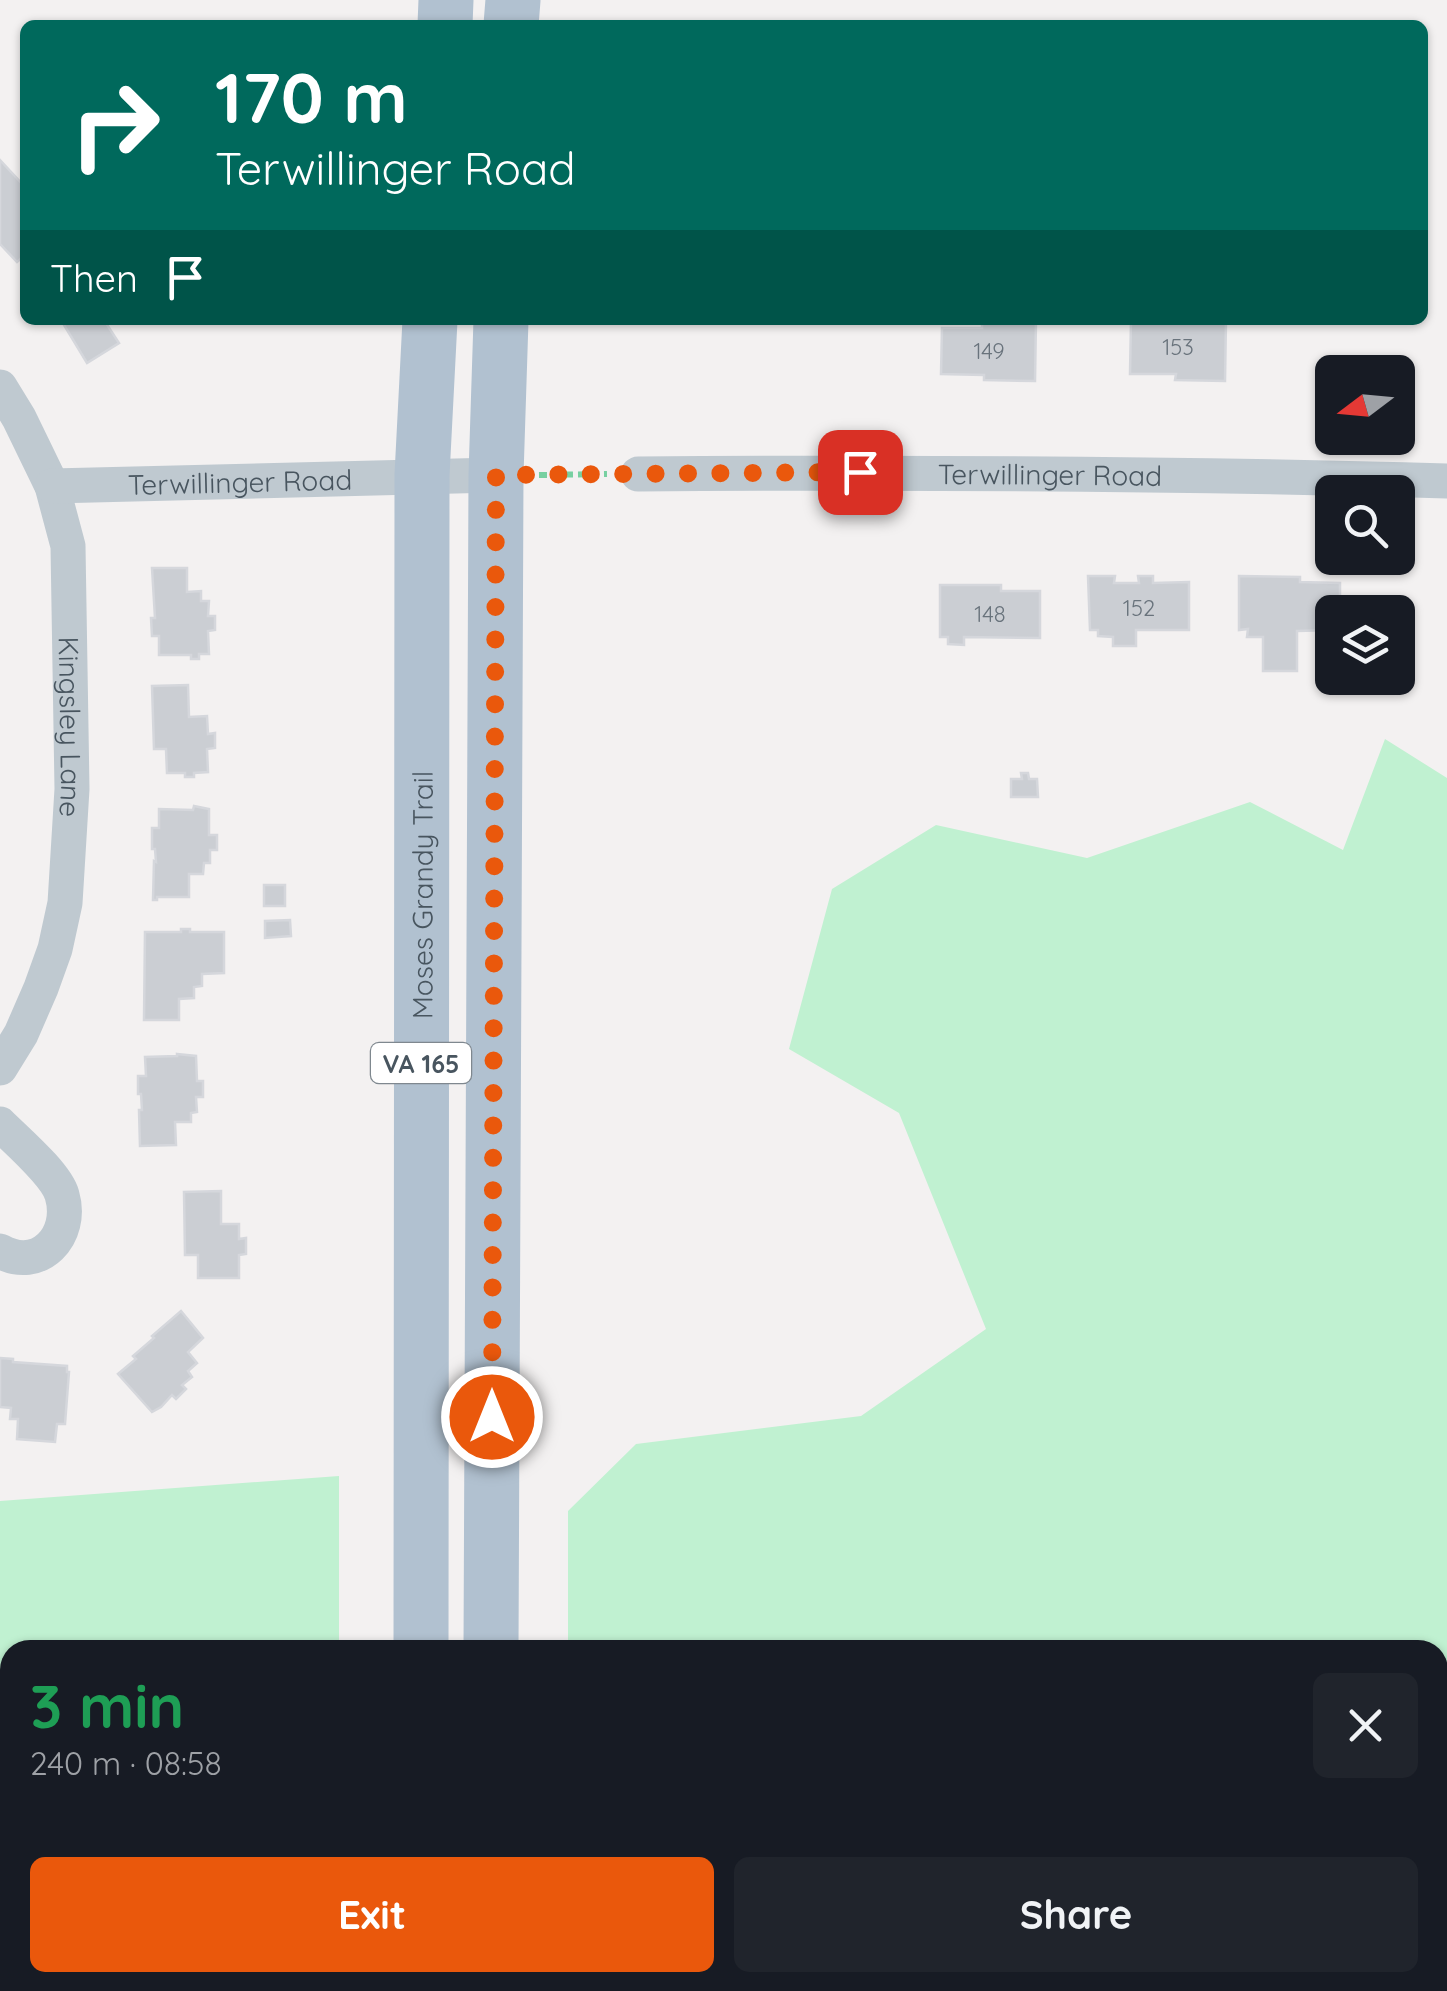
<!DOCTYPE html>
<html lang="en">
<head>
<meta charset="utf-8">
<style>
  :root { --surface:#171b24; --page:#20242c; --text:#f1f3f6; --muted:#9ea1a6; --accent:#ea580c }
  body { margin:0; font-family:Quicksand,sans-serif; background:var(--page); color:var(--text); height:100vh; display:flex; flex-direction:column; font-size:38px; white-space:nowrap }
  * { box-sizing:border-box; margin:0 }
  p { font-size:32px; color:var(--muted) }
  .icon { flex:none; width:55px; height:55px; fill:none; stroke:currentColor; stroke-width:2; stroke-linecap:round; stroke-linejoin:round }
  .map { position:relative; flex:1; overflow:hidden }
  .details { position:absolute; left:0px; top:1640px; width:1448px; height:352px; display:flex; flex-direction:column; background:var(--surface); border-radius:30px 30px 0 0; box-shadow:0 2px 8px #0004 }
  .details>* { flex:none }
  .guide { position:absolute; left:20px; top:20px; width:1408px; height:305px; border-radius:15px; box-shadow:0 2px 8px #0004; background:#00695c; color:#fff; overflow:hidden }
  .needle { width:65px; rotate:254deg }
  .controls { position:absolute; left:1315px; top:355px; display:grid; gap:20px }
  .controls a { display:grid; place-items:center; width:100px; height:100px; border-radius:15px; background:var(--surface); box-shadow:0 2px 8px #0004; font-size:50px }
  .pin { position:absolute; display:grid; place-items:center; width:85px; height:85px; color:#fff; margin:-42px; border-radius:20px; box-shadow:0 5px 15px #0006 }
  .me { position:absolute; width:110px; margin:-55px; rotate:0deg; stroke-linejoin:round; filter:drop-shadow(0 0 8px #0008) }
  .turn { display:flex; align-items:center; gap:35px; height:210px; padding:0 30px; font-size:45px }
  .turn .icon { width:130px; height:130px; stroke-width:2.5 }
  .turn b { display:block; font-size:70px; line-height:85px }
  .then { display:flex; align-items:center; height:95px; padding:0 30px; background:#0003; gap:20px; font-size:38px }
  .round { display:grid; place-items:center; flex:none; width:105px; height:105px; border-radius:15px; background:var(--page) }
  .summary { display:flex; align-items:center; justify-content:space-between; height:170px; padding:0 30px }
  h1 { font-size:60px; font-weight:800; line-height:75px; color:#1e9e55 }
  .action { display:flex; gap:20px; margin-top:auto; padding:20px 30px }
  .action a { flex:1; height:115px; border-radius:15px; background:var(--accent); color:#fff; font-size:40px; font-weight:800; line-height:115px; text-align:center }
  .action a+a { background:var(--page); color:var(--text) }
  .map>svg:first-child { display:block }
  .green { fill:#c0f1d1 }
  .building { fill:#cbced3; stroke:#d5d7dc; stroke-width:2.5 }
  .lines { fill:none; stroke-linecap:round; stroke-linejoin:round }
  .path { stroke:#77d0a1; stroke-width:6; stroke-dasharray:8 5; stroke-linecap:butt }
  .minor { stroke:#bfc9d0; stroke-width:35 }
  .primary { stroke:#b1c1d0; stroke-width:55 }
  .route { stroke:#ea580c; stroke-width:18; stroke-dasharray:0 32.4 }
  .labels { text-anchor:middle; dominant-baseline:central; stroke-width:8; stroke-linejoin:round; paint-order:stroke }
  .number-label { font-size:22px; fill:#69737c }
  .shield { fill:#fff; stroke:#7f888f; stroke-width:2.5 }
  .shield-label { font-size:25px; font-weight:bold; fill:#48555f }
  .street-label { font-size:28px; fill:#48555f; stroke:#fff }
</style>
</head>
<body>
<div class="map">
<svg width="1447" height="1991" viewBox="0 0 1447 1991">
  <rect width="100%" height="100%" fill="#f3f1f1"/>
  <g class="green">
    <path d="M1385,739L1447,778V1991H567V1982H1438V1650H568V1511L636,1444L861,1416L986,1329L899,1113L789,1049L832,889L936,825L1087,858L1250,802L1343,850Z"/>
    <path d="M339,1476V1650H10V1982H340V1991H0V1501Z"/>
  </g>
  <g class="building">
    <path d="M0,160L25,187V212L22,215L25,219V255L17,262L0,244Z"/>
    <path d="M61,320H104L119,343L87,363Z"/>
    <path d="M982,320H1036L1035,381L984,380V375L941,374L942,328H982Z"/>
    <path d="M1131,320H1226L1225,381L1175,380L1176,374H1130Z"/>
    <path d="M152,568H187V592L201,591V601H209L208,616H215V630L208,631L209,654H199V659H191V655H159V636H152L151,618H155Z"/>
    <path d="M1088,576H1115L1114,583H1139L1138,576H1153V583L1189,582V630H1136V646H1113V637L1098,636V630H1090Z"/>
    <path d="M1239,576L1300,577V582L1340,583V612H1332V630L1297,631V671H1263V637H1247L1248,629L1239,630Z"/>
    <path d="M940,585H1001V591H1040V638L964,637V645L948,644V637H940Z"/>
    <path d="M188,685L189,717L207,716L208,734L215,733V748L207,749L208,772L194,773V777H185V773H167L166,749H154L152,686Z"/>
    <path d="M1021,773H1028L1029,779H1037L1038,797H1011V779H1022Z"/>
    <path d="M194,806L209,809V835H217V850H210V863H204L203,874H189V897H157V900H153L154,861L156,862L155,849H152V828H159V809L193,810Z"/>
    <rect x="264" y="885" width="21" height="21"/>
    <path d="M290,920L291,936L265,938V921Z"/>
    <path d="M181,929H190V932H224V973L202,974V986L194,987V998L179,999V1020H144L145,932H181Z"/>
    <path d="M177,1054L196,1056L197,1081H203V1097H196L197,1112L191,1113V1122H175L176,1145L140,1146L139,1110H142L141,1094H138V1076H146L145,1057L177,1056Z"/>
    <path d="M221,1191V1224H239V1239L246,1238V1254L239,1255V1278H198V1255H185L184,1192Z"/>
    <path d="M181,1311L203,1338L188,1352L197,1363L188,1371L192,1377L182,1385L186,1389L176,1399L172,1395L161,1407L152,1412L118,1374L136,1359L133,1356L154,1338L152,1336Z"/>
    <path d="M0,1358L13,1359V1362L67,1366V1372H69L65,1424H57L55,1442L17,1439L18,1419H10L11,1408L0,1407Z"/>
  </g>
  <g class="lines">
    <path class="path" d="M539,475L607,474"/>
    <g class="minor">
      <path id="s1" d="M0,387L19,418L52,486L68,546L72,789L65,903L55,949L41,988L21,1034L0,1068"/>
      <path id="s2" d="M638,474C908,472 1177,473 1447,481"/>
      <path id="s3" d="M52,486L496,475"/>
      <path d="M0,1124C17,1141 56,1174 62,1195C74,1236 39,1273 0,1251"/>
    </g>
    <g class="primary">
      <path d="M445,25L446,0"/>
      <path d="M511,25L513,0"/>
      <path id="s4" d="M421,1650L422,475L430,320"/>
      <path d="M491,1650L496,475L501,320"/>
      <path d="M421,1991V1982"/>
      <path d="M490,1991V1982"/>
    </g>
  </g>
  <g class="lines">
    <path class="route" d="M492,1417L496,475L860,472"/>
  </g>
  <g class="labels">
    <g class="number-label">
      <text x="1178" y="347">153</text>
      <text x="989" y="351">149</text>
      <text x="1139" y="608">152</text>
      <text x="990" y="614">148</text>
    </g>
    <rect class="shield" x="371" y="1043" width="100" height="40" rx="8"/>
    <g class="shield-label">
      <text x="421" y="1063">VA 165</text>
    </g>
    <g class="street-label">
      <text stroke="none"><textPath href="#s2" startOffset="412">Terwillinger Road</textPath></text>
      <text stroke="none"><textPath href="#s3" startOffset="188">Terwillinger Road</textPath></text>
      <text stroke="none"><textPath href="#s1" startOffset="355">Kingsley Lane</textPath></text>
      <text stroke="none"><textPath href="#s4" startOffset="755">Moses Grandy Trail</textPath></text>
    </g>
  </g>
</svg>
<div class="controls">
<a><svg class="needle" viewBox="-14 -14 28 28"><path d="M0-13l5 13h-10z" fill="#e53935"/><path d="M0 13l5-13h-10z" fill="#9ea1a6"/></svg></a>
<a><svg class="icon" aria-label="search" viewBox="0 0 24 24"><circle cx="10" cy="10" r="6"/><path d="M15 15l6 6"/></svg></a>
<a><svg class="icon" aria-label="layers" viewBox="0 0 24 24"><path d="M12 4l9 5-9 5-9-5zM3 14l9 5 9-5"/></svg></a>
</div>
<div class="pin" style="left:860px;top:472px;background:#d93025"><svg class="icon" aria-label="arrive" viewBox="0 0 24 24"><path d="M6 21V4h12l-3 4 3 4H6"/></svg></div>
<svg class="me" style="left:492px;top:1417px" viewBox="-20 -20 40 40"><circle r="17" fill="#ea580c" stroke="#fff" stroke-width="3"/><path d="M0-11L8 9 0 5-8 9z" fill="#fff"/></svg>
<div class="guide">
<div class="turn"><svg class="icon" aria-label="right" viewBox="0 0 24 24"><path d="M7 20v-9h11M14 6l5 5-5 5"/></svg><div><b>170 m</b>Terwillinger Road</div></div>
<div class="then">Then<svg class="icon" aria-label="arrive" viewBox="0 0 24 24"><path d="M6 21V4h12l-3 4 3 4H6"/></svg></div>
</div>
<section class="details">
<div class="summary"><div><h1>3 min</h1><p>240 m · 08:58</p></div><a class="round"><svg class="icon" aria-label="close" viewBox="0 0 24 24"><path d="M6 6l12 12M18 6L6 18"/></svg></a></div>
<div class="action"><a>Exit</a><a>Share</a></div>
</section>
</div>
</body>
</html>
